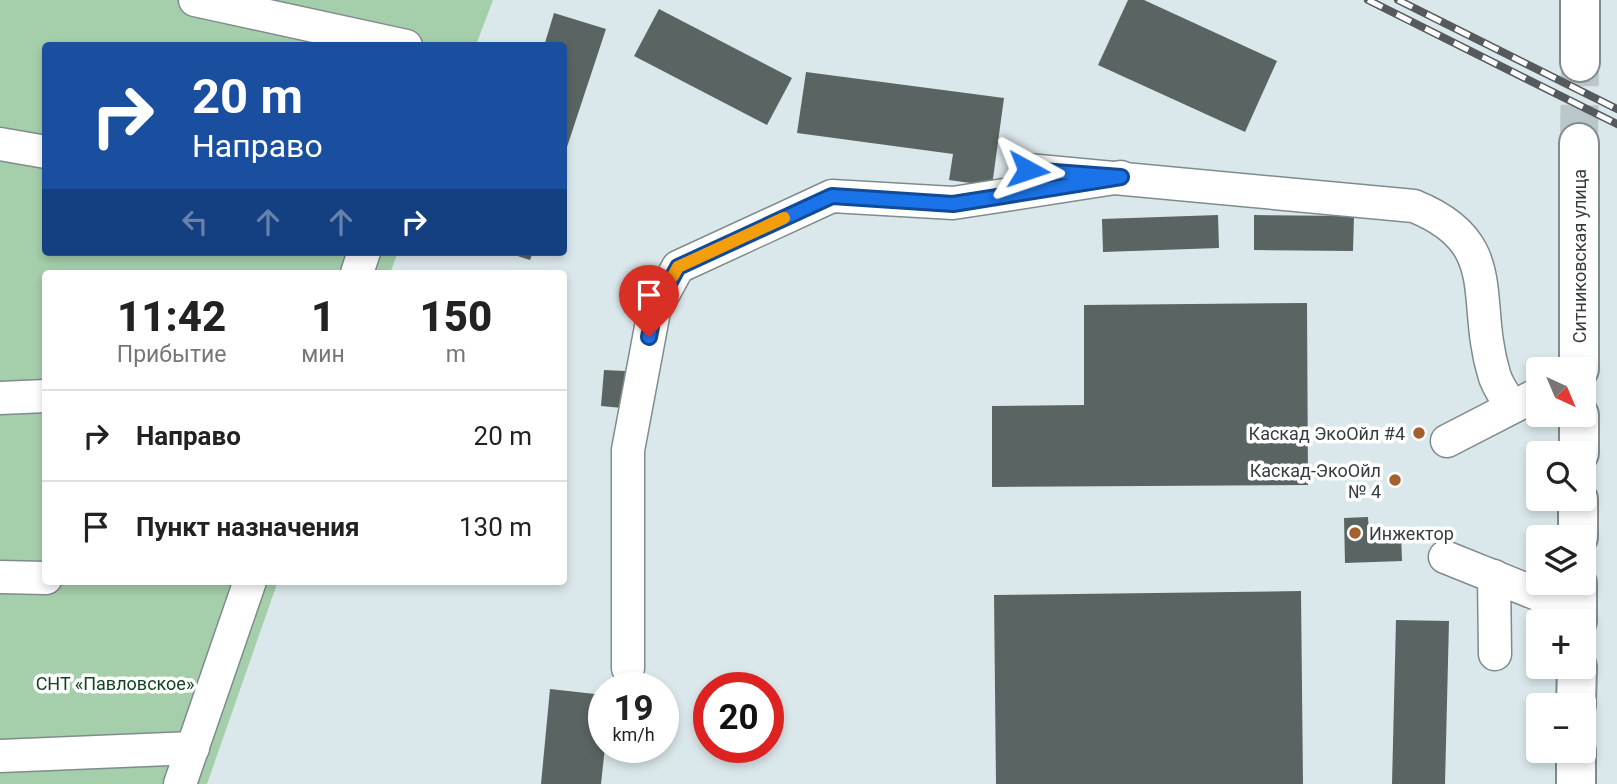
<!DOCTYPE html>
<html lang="ru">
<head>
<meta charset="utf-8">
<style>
  :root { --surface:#fff; --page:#f6f6f6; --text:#222; --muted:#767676; --line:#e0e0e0 }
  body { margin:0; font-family:Roboto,sans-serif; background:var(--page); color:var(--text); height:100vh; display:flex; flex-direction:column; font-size:26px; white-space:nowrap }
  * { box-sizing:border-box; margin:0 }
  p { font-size:23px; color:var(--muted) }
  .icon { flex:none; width:38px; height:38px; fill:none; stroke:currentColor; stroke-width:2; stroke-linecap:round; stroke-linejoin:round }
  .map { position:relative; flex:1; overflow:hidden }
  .sheet { position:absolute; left:42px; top:270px; width:525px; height:315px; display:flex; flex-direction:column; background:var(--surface); border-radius:7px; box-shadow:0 4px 10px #0003 }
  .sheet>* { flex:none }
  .guide { position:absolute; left:42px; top:42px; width:525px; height:214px; border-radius:7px; box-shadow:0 4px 10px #0003; background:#1a4fa0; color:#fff; overflow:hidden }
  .needle { width:46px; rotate:136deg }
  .controls { position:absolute; left:1526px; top:357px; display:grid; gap:14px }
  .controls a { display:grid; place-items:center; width:70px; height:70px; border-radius:7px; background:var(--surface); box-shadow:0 4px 10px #0003; font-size:35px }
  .speed { position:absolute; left:588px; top:672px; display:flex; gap:14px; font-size:35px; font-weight:700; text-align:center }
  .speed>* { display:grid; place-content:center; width:91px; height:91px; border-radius:50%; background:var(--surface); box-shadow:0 4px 10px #0003; line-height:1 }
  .speed small { font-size:18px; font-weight:400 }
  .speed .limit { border:10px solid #d22; background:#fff; color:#111 }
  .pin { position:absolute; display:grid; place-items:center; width:60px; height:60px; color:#fff; margin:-72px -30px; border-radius:50% 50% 50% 0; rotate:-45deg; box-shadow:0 0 7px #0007 }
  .pin .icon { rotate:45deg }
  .me { position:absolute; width:77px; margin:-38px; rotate:95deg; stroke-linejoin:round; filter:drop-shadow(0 0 5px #0008) }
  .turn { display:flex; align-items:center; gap:24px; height:147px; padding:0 35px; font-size:32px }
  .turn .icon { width:91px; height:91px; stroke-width:2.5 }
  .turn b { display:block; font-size:49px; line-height:60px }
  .lanes { display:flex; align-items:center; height:66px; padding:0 35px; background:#0003; justify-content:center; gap:35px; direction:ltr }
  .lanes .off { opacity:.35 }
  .eta { display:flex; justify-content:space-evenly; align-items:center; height:119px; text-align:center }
  .eta b { font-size:42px; font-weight:800; line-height:49px }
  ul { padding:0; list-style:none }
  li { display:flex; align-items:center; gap:21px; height:91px; padding:0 35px; border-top:2px solid var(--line) }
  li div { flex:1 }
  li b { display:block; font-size:26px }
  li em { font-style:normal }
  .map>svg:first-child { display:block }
  .green { fill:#a5ceab }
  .building { fill:#5a6563 }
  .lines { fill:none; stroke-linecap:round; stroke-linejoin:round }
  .major-tunnel { stroke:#bac6c8; stroke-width:38; stroke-dasharray:38 19; stroke-linecap:butt }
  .minor-casing { stroke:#7f8b8e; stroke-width:35 }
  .major-casing { stroke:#7f8b8e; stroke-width:42 }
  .minor { stroke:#fff; stroke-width:32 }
  .major { stroke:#fff; stroke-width:38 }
  .rail-casing { stroke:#555b5d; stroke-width:8 }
  .rail { stroke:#fff; stroke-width:5; stroke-dasharray:16; stroke-linecap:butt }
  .route-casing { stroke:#114b97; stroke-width:18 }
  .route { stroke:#1a73e8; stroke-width:12 }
  .slow { stroke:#f59e0b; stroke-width:12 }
  .poi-dot { fill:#a2602d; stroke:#fff; stroke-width:2.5 }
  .labels { text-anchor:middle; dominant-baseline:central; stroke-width:7; stroke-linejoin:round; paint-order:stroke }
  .street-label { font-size:18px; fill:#373c3d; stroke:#fff }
  .poi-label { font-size:18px; fill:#373c3d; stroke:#fff; text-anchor:end }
  .park-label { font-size:18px; fill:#10451e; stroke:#fff }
</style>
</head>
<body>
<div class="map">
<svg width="1617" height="784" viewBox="0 0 1617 784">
  <rect width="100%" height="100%" fill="#dbe8eb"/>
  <path class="green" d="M0,0H493L476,45L46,46V252H398L390,273H46V581H278L207,784H0Z"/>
  <g class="building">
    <path d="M1128,0H1144L1277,61L1245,132L1098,65Z"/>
    <path d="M659,9L792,78L767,125L634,56Z"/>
    <path d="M554,13L606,29L564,156V46H544Z"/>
    <path d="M806,72L1004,98L992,186L949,180L953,154L797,133Z"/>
    <path d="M1218,215L1219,248L1103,252L1102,219Z"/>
    <path d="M1254,215L1354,216L1353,251L1254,250Z"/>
    <path d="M505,252H533L530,260Z"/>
    <path d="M1307,303L1308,485L992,487V406L1084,405V305Z"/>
    <path d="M604,370L625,371L622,408L601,406Z"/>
    <path d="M1368,517L1369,533H1401L1402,561L1345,563L1344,518Z"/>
    <path d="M1301,591L1303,784H996L994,595Z"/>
    <path d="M1396,620L1449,621L1445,784H1392Z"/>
    <path d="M550,689L604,695L605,747L601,784H541Z"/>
  </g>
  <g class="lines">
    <path class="major-tunnel" d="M1579,143L1580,62"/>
    <defs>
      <g id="minor">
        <path d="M195,0L406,46"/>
        <path d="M0,144L46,152"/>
        <path d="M1028,170L1414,206C1505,243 1471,298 1494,374C1497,386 1506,397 1512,407"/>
        <path d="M357,273L364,252"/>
        <path d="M0,398L46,396"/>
        <path d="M1447,441L1538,394"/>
        <path d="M1445,557L1577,610"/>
        <path d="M1494,576L1495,654"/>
        <path d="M0,577L46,578"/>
        <path d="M628,668V450L654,311L678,267L832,196L953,203L1121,177"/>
        <path d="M0,756L193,748"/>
        <path d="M180,784L250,581"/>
      </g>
      <g id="major">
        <path d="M1580,62V0"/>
        <path d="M1579,143V369"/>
        <path d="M1579,453V415"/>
        <path d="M1578,537V499"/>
        <path d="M1577,621V583"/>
        <path d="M1576,705L1577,667"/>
        <path d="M1576,784V751"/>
      </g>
    </defs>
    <use href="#minor" class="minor-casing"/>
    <use href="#major" class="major-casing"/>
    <use href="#minor" class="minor"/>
    <use href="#major" class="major"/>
    <defs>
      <g id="rail">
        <path d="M1368,0L1617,124"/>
        <path d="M1398,0L1617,109"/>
      </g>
    </defs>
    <use href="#rail" class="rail-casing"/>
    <use href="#rail" class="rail"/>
  </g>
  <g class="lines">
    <defs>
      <path id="route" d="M649,337L654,311L678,267L832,196L953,204L1121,177L1028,170"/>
    </defs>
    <use href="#route" class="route-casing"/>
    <use href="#route" class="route"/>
    <path class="slow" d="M673,276L678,267L784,218"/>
  </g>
  <g class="poi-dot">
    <circle cx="1419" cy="433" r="7"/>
    <circle cx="1395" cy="480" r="7"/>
    <circle cx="1355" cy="533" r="7"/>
  </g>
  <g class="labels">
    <g class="street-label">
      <text transform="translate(1579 256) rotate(-90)">Ситниковская улица</text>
    </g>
    <g class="poi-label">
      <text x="1405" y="433">Каскад ЭкоОйл #4</text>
      <text x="1381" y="470">Каскад-ЭкоОйл<tspan x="1381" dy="21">№ 4</tspan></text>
      <text x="1369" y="533" text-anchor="start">Инжектор</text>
    </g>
    <g class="park-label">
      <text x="115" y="683">СНТ «Павловское»</text>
    </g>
  </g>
</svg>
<div class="controls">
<a><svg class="needle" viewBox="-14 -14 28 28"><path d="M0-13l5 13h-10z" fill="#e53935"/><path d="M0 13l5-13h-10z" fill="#767676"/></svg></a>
<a><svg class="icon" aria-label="search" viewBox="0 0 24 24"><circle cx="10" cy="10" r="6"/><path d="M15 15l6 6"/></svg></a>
<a><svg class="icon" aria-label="layers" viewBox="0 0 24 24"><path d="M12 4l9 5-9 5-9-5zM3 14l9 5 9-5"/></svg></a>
<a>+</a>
<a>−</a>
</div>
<div class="speed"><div>19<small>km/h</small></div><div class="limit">20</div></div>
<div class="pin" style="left:649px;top:337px;background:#d93025"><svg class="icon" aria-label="arrive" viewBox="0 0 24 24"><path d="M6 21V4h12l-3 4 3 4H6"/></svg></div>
<svg class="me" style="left:1028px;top:170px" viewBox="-20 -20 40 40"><path d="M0-17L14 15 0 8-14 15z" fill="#1a73e8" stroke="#fff" stroke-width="4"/></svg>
<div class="guide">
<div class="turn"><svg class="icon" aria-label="right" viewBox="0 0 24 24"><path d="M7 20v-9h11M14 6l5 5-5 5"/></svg><div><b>20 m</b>Направо</div></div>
<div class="lanes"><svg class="icon off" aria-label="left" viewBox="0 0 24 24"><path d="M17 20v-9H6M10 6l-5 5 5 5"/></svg><svg class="icon off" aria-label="ahead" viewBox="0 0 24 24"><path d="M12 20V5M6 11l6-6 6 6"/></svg><svg class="icon off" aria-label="ahead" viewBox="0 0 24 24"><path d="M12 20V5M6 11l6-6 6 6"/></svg><svg class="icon" aria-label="right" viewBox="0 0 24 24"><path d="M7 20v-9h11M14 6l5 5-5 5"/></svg></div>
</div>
<section class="sheet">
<div class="eta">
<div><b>11:42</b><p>Прибытие</p></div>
<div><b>1</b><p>мин</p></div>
<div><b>150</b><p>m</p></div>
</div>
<ul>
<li><svg class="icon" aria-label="right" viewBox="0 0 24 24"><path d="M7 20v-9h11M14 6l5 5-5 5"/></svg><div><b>Направо</b></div><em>20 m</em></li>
<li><svg class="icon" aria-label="arrive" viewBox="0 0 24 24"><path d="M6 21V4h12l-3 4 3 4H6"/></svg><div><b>Пункт назначения</b></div><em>130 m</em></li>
</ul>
</section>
</div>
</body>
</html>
